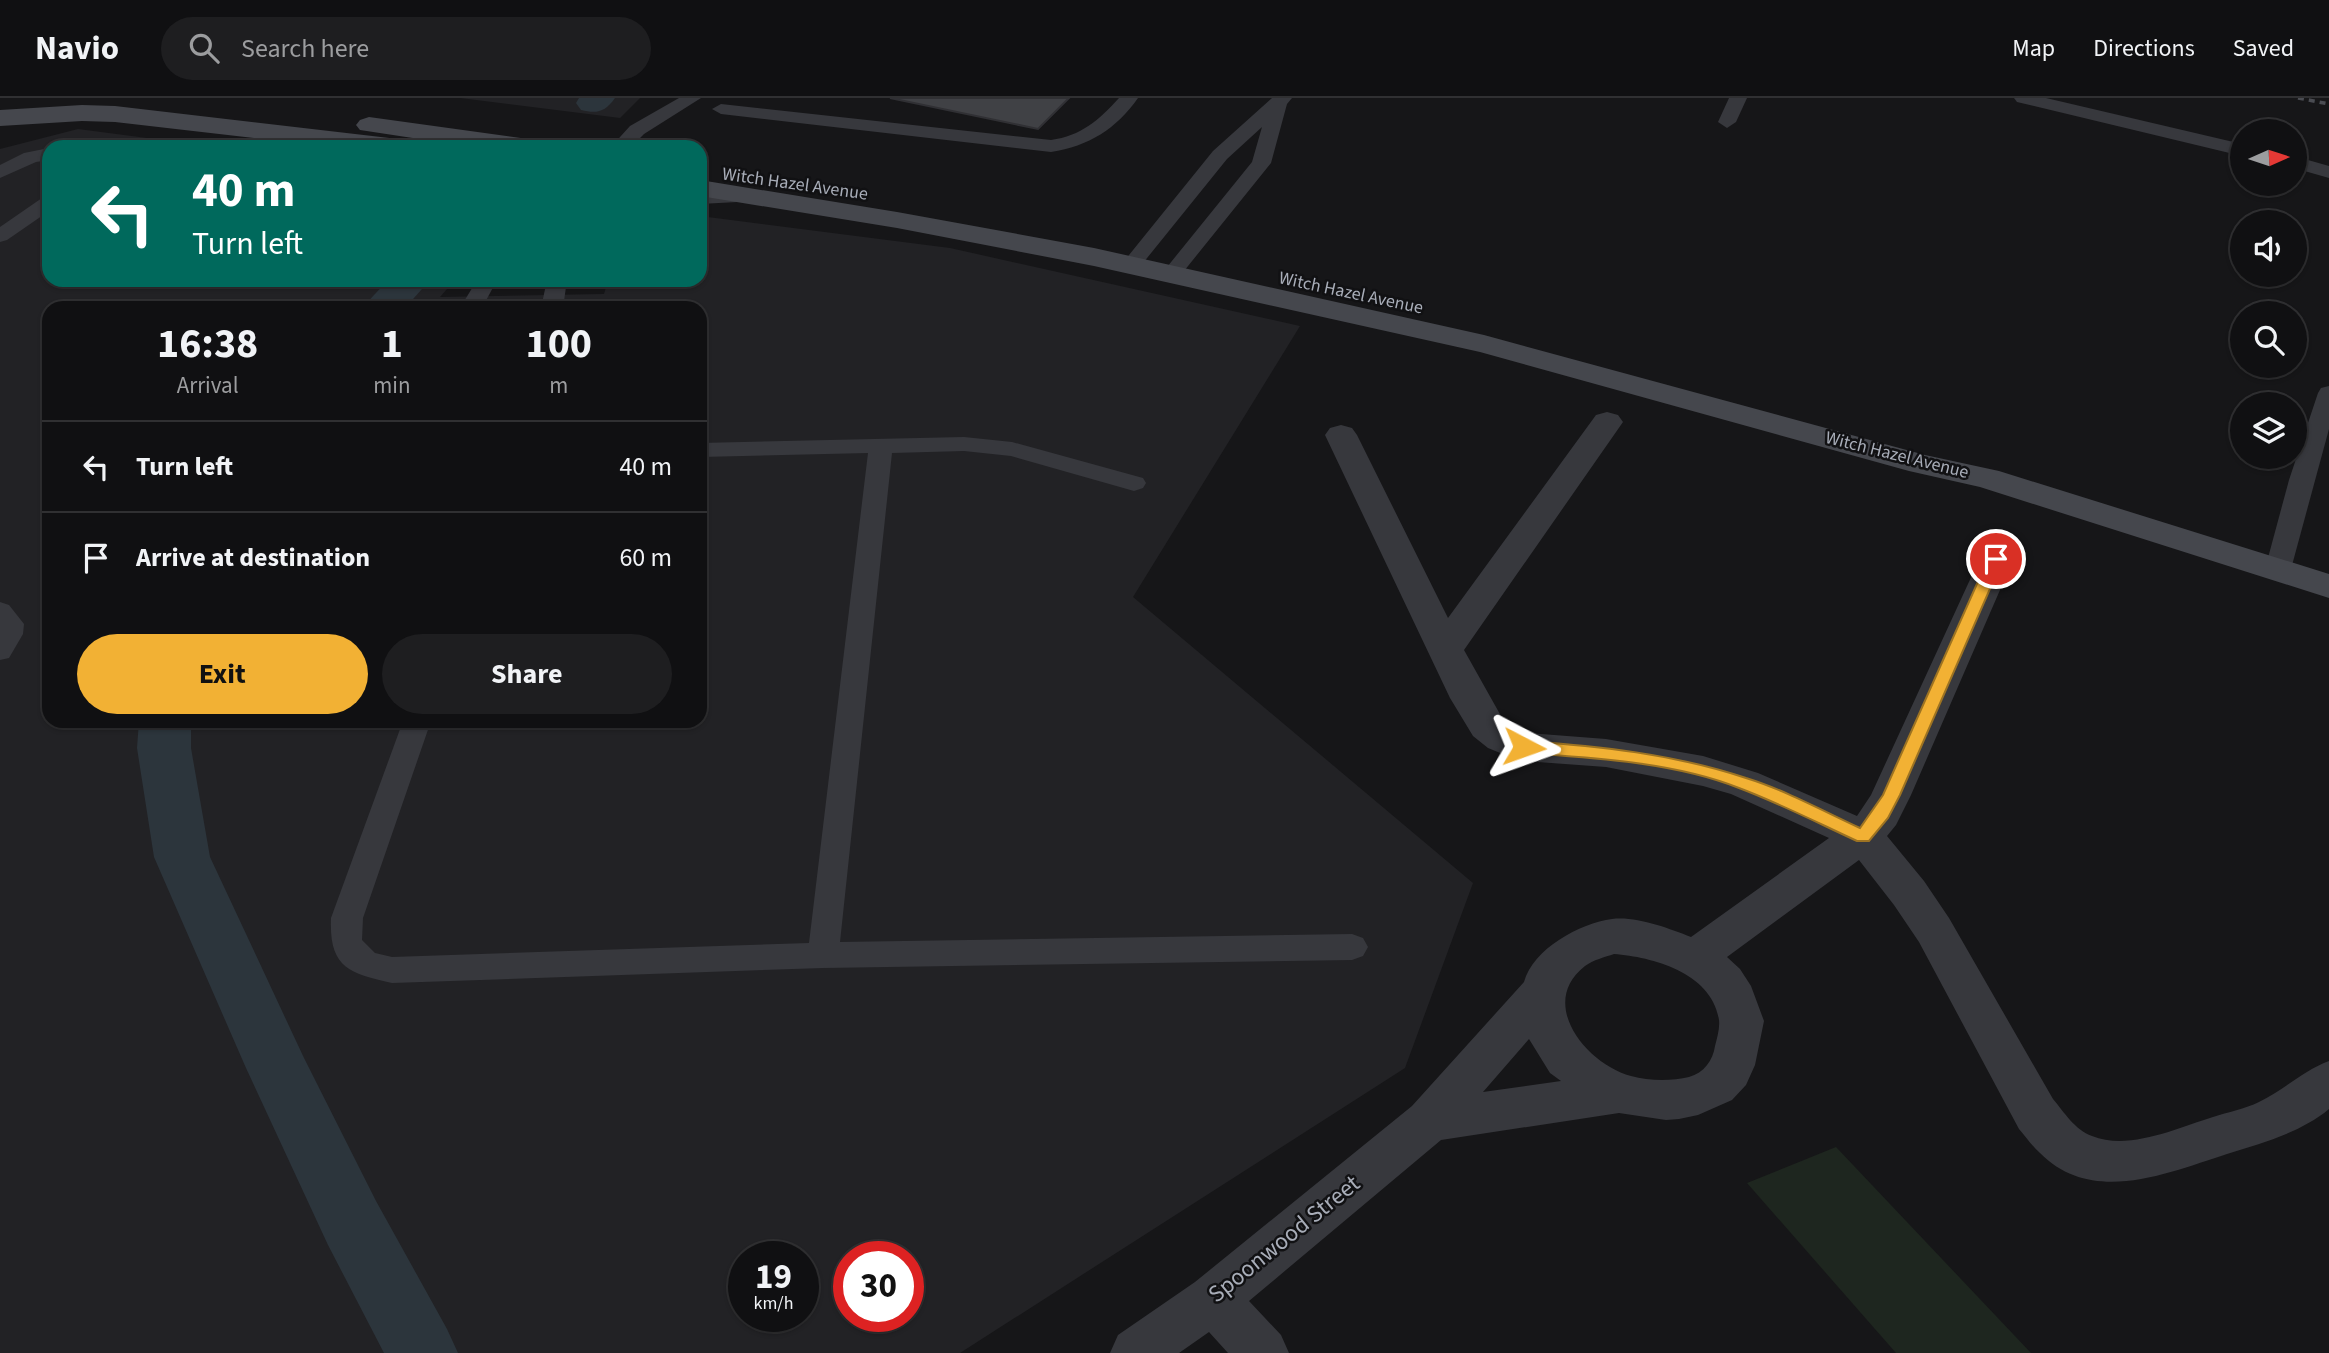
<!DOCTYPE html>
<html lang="en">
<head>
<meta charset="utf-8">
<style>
  :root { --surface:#101012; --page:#1e1e20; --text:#f1f3f6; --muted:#9c9d9f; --line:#303032; --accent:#f2b134 }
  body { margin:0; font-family:"Source Sans 3",sans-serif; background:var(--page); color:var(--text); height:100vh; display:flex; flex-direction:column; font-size:26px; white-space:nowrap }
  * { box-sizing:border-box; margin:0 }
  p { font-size:23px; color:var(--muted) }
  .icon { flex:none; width:38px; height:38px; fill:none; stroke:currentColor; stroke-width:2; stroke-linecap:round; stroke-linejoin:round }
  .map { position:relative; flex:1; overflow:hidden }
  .details { position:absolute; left:42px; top:203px; width:665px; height:427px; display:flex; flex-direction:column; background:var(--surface); border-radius:21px; box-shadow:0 2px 5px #0004,0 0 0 2px var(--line) }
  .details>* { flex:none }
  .banner { position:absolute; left:42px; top:42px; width:665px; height:147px; border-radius:21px; box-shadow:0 2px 5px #0004,0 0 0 2px var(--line); background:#00695c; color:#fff; overflow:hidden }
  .needle { width:46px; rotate:87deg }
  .controls { position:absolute; left:2230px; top:21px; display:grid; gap:14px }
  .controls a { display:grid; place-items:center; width:77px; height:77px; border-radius:50%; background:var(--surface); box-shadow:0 2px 5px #0004,0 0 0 2px var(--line); font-size:35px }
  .speed { position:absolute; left:728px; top:1143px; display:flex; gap:14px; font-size:35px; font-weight:700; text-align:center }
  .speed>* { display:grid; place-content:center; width:91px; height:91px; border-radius:50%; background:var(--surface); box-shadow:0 2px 5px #0004,0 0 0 2px var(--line); line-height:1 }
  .speed small { font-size:18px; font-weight:400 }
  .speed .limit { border:10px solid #d22; background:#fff; color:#111 }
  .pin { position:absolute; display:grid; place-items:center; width:60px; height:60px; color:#fff; margin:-30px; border:4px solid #fff; border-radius:50%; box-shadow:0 2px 7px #0007 }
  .me { position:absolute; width:77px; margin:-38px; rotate:94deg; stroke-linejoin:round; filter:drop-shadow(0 0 5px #0008) }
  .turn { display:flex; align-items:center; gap:24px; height:147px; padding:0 35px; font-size:32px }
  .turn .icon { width:91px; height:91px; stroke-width:2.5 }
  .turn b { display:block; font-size:49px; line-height:60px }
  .eta { display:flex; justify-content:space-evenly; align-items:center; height:119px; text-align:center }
  .eta b { font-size:42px; font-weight:700; line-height:49px }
  .primary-button { display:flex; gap:14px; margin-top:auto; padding:14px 35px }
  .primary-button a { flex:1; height:80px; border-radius:42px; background:var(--accent); color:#111; font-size:28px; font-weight:700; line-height:80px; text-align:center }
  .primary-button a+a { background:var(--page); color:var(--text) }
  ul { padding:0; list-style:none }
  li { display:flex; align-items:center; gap:21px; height:91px; padding:0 35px; border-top:2px solid var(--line) }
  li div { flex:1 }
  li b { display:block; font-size:26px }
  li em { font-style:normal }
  header { display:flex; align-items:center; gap:42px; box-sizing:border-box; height:98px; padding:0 35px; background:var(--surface); border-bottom:2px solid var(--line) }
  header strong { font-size:33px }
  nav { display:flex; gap:38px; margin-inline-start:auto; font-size:24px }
  .search { width:490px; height:63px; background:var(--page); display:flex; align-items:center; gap:18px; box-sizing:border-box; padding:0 24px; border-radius:38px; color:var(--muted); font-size:26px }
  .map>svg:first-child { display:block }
  .built { fill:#222225; fill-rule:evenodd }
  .green { fill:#1e261f }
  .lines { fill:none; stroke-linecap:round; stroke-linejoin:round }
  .canal { fill:#2c353c; fill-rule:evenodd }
  .building { fill:#404145; stroke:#303034; stroke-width:2 }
  .lane { fill:#37383d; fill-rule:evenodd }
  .street { fill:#37383d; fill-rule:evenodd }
  .secondary { fill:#45474d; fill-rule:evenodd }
  .rail { stroke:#4a4c52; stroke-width:3.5; stroke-dasharray:6 5; stroke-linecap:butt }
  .route { fill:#f2b134; stroke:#9d7322; stroke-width:2 }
  .labels { text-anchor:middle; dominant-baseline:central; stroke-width:5; stroke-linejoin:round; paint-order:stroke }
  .far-street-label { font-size:18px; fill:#a8adb8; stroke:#111113 }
  .near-street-label { font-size:24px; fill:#a8adb8; stroke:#111113 }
</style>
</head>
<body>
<header>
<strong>Navio</strong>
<div class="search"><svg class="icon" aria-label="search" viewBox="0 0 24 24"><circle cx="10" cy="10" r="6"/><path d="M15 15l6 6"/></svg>Search here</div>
<nav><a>Map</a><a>Directions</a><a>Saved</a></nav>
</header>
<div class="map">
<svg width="2329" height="1255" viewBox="0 0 2329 1255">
  <rect width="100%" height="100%" fill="#161618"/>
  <g class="built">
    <path d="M460,0H640L620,20Z"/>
    <path d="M78,31L216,49H49V182H455L440,199L604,196L608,182H700V118L950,150L1300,228L1133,499L1473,785L1405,970L960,1255H0V51ZM49,210H700V623H49ZM744,1158H803V1218H744ZM849,1158H908V1218H849Z"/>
  </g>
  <path class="green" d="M1836,1049L2031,1255H1896L1747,1085Z"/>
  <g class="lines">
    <g class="canal">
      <path d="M579,0H615C605,14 597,16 581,12L576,5Z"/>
      <path d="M388,182H430L405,210H362Z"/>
      <path d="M139,623H191V650L210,759L304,960L376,1103L447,1231L458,1255H384L328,1147L246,970L154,759L137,650Z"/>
    </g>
  </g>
  <path class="building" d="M890,0H1069L1038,31Z"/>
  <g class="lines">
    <g class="lane">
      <path d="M679,0H701L644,36L631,49H611L630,28Z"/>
      <path d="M1119,0H1138C1116,31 1089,48 1051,54L721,16L712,11L721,6L1051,42C1081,38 1099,22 1119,0Z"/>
      <path d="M1272,0H1292L1287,6L1271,65L1180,178H1166L1163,174L1252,64L1262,29L1227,61L1139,170H1125L1122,166L1125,162L1213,53Z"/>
      <path d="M1729,0H1747L1736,24L1727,30L1718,24Z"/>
      <path d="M2014,0H2046L2242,46V58L2017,4Z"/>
      <path d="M49,50V62L36,64L0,80V67L24,55Z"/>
      <path d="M2294,58L2329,68V80L2294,70Z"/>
      <path d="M749,93L756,95L759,99L756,103L700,106V94Z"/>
      <path d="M49,98V113L7,142L0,144V129L42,100Z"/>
      <path d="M477,182H497L482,210H460Z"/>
      <path d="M547,182H567L563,210H541Z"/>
      <path d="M2329,288V331L2291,471L2287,477L2278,479L2269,477L2265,471L2289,382L2318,295L2321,290Z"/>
      <path d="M964,339L1012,344L1143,380L1146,385L1143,390L1134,393L1011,358L964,353L892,355L840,844L1352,836L1363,840L1368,849L1363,858L1352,862L823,870L392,885C348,875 329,869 331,820L403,623H431L363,820L362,842L375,855L392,859L809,845L868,355L700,359V345Z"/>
      <path d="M0,504L9,507L24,526L23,536L9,560L0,562Z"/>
    </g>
    <path class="street" d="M1607,314L1618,317L1623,324L1464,552L1501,618L1516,630L1528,635L1606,641L1703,658L1758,675L1857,718L1871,697L1979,462L1984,454L1996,451L2008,454L2013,462L1911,697L1896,727L1887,738L1924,783L1949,820L2053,1001C2064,1014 2075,1032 2092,1038C2129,1053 2177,1030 2213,1019C2228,1014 2245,1011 2259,1004C2284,992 2304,972 2329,963V1011C2300,1035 2262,1045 2227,1056C2168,1075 2092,1108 2040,1055C2032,1048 2026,1039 2019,1031L1919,844L1894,807L1859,762L1727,859L1740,871L1751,888L1764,923L1755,967L1746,987L1732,1002L1698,1017L1679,1021L1666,1022L1619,1015L1441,1042L1249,1203L1281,1237L1289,1255H1228L1209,1234L1179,1255H1110L1118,1237L1195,1184L1412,1008L1524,884C1533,851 1580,825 1612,821C1636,818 1668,830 1691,839L1829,740L1731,696L1703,688L1606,669L1524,663L1510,659L1488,650L1473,638L1450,600L1325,337L1330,330L1341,327L1352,330L1357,337L1448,520L1596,317ZM1614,856C1653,859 1712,875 1719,922C1720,930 1717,940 1715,948C1713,962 1704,975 1689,979C1672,983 1649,983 1631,978C1586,966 1537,905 1585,868C1593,862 1605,859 1614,856ZM1529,941L1550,975L1561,983L1483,994Z"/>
    <g class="secondary">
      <path d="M82,7L115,8L398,41L407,43L411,49H332L115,24L82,23L0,28V12Z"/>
      <path d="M369,19L528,41L537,43L541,49H472L360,32L356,27L360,22Z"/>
      <path d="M700,82L897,114L1094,150L1484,237L1925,357L1999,373L2329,476V500L1980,389L1909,373L1480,254L1094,168L897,130L700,98Z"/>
    </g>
    <path class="rail" d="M2298,0L2329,6"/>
  </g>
  <path class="route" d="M1996,457L2003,461L1900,697L1888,720L1869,743H1857C1818,725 1779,705 1739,690C1674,664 1593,660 1524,655L1515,649L1524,643C1599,648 1674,656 1746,680C1785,692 1823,713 1860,730L1883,697L1988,461Z"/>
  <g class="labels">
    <g class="far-street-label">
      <text transform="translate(795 86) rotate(8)">Witch Hazel Avenue</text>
      <text transform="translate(1351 195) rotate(12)">Witch Hazel Avenue</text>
      <text transform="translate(1897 357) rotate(14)">Witch Hazel Avenue</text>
    </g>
    <g class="near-street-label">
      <text transform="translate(1284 1141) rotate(-39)">Spoonwood Street</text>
    </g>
  </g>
</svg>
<div class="controls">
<a><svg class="needle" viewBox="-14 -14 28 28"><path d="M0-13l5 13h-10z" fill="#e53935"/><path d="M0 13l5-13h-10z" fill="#9c9d9f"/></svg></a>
<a><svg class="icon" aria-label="sound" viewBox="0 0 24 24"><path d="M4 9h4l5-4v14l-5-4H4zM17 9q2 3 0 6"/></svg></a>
<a><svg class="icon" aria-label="search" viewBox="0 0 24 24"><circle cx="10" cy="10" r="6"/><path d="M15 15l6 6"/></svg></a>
<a><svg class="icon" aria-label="layers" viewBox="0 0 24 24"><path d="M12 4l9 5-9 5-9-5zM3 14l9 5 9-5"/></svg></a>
</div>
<div class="speed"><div>19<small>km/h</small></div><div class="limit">30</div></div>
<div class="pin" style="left:1996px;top:461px;background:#d93025"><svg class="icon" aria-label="arrive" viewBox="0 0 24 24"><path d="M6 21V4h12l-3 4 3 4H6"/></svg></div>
<svg class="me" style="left:1524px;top:649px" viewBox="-20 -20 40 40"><path d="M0-17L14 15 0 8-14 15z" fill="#f2b134" stroke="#fff" stroke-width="4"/></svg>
<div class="banner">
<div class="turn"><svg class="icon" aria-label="left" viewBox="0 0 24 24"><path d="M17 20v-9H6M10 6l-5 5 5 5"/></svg><div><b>40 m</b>Turn left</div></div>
</div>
<section class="details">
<div class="eta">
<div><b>16:38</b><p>Arrival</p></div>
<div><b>1</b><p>min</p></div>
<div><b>100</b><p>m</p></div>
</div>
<ul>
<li><svg class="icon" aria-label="left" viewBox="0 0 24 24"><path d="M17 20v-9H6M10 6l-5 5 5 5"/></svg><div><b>Turn left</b></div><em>40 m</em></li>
<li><svg class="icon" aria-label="arrive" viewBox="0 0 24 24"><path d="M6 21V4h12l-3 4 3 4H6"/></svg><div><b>Arrive at destination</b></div><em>60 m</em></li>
</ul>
<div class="primary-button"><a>Exit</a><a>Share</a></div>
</section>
</div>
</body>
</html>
